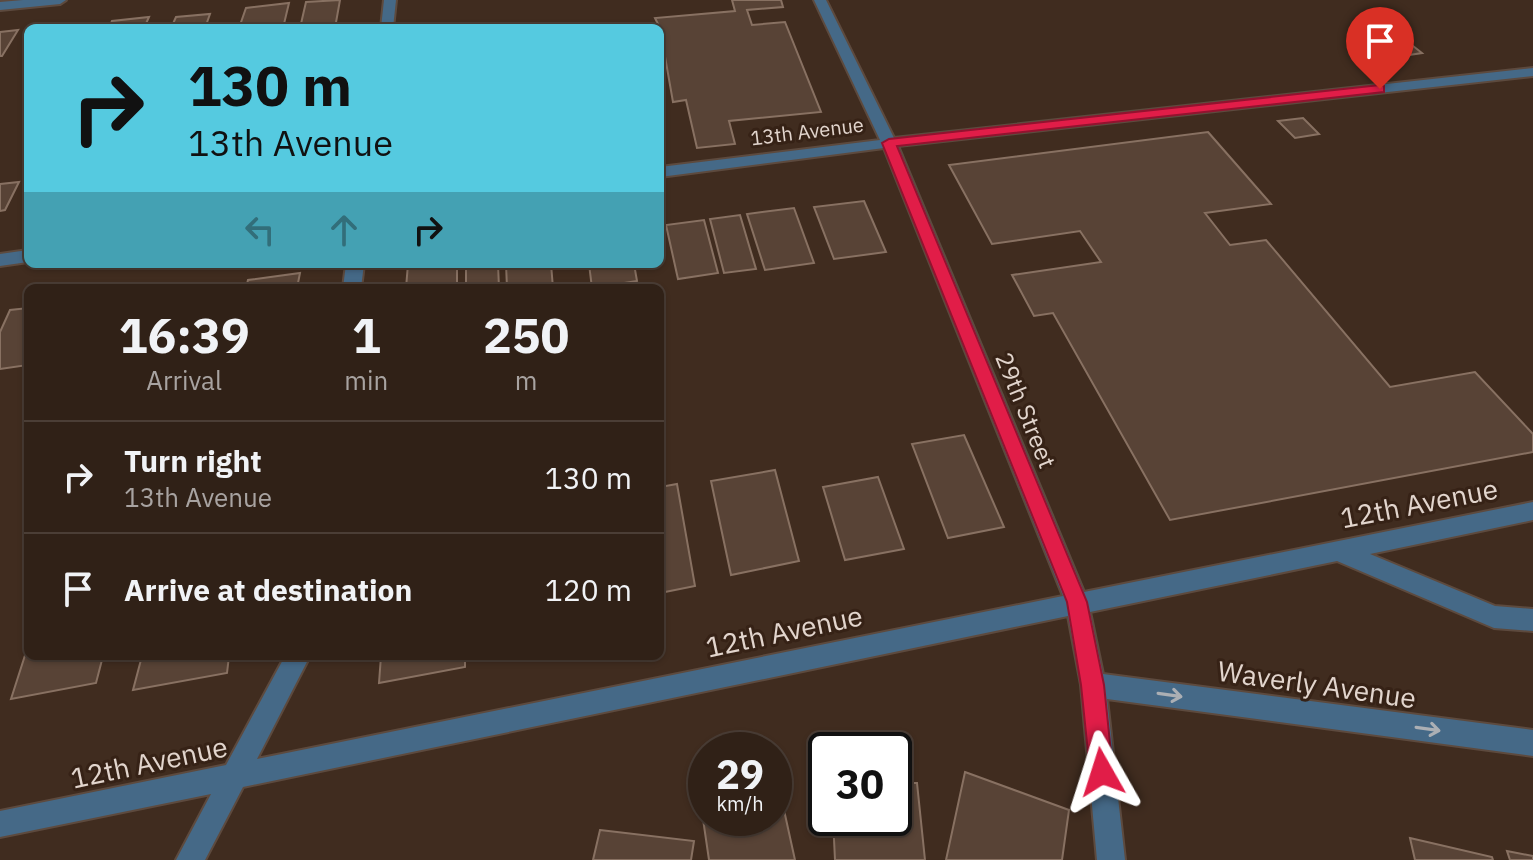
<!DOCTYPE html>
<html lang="en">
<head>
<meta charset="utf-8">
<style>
  :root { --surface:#302117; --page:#3c2e24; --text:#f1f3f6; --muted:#a8a3a1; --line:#4b3e36 }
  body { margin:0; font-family:"IBM Plex Sans",sans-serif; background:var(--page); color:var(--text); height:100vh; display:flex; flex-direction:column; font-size:30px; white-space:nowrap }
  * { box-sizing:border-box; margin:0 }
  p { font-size:26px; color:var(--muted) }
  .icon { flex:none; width:44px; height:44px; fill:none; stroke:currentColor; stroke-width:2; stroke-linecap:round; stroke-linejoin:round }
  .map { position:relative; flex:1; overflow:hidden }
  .drawer { position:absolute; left:24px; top:284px; width:640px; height:376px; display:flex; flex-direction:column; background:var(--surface); border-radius:12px; box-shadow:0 2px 6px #0004,0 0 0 2px var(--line) }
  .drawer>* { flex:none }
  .guide { position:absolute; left:24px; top:24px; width:640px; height:244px; border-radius:12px; box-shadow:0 2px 6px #0004,0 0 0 2px var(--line); background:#55cae0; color:#111; overflow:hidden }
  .speed { position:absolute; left:688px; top:732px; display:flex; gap:16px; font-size:40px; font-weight:700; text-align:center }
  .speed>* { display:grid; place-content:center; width:104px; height:104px; border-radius:50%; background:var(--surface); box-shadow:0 2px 6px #0004,0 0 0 2px var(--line); line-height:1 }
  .speed small { font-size:20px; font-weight:400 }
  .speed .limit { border:4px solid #111; border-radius:12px; background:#fff; color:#111 }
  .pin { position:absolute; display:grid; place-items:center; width:68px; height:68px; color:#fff; margin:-82px -34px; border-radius:50% 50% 50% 0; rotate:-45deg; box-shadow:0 0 8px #0007 }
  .pin .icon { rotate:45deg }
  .me { position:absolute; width:88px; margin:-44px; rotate:354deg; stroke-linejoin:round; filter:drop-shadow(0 0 6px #0008) }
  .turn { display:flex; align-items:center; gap:28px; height:168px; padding:0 32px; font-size:36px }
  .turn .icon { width:104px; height:104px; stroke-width:2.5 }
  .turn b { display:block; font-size:56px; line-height:68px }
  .lanes { display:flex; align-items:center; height:76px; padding:0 32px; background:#0003; justify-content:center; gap:40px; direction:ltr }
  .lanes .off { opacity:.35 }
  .eta { display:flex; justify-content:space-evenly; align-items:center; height:136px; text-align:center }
  .eta b { font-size:48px; font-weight:700; line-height:56px }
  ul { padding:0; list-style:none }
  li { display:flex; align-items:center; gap:24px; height:112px; padding:0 32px; border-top:2px solid var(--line) }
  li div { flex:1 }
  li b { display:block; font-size:30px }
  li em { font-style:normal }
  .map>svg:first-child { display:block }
  .building { fill:#584336; stroke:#887162; stroke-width:2 }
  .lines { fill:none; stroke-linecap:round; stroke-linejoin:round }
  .minor-casing { stroke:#5d4a3e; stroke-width:4 }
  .minor { fill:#456987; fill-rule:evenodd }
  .oneway { stroke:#abafb4 }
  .route { fill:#e11d48; stroke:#92132f; stroke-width:2 }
  .labels { text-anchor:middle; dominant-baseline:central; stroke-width:6; stroke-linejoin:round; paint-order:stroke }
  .far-street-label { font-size:20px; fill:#e2d5cd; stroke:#362216 }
  .street-label { font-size:24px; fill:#e2d5cd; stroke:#362216 }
  .near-street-label { font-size:28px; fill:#e2d5cd; stroke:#362216 }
</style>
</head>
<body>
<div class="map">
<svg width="1533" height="860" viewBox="0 0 1533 860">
  <rect width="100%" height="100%" fill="#402c1f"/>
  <g class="building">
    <path d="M340,0L335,28H300L306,2Z"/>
    <path d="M732,0H781L783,7L747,10L752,25L785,22L821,112L729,121L735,144L697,148L686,100L673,102L660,28L655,18L735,11Z"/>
    <path d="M289,3L283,28H239L246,8Z"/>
    <path d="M210,14L205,28H171L176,17Z"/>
    <path d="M149,17L144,28H109L112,21Z"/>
    <path d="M18,30L2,56H0V32Z"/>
    <path d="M1408,42L1422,53L1396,57L1382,45Z"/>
    <path d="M1303,118L1319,134L1295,138L1278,121Z"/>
    <path d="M1208,132L1271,204L1205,213L1230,245L1266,240L1390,387L1475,372L1533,434V452L1170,520L1053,313L1034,316L1012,275L1101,262L1080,231L992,244L949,165Z"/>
    <path d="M19,182L5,210L0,211V184Z"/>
    <path d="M864,201L886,252L834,259L814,207Z"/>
    <path d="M794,208L814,263L765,270L747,214Z"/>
    <path d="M740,215L756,269L724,273L710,219Z"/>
    <path d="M704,220L718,273L678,279L666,225Z"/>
    <path d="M408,264H457V288H406Z"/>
    <path d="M466,264H498L499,288H466Z"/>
    <path d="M506,264H551L553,288H507Z"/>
    <path d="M589,264H634L637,281L592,288Z"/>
    <path d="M300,273L297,288H246L248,280Z"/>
    <path d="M28,308V365L0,369V332L10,310Z"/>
    <path d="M964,435L1004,527L948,538L912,444Z"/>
    <path d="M775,470L799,561L731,575L711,481Z"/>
    <path d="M878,477L904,549L845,560L823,487Z"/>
    <path d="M677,484L695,586L660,593V487Z"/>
    <path d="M28,646V656H103L96,683L11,699Z"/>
    <path d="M142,656H229L227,673L133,690Z"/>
    <path d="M381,656H465V667L379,683Z"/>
    <path d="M965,772L1069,810L1062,860H946Z"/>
    <path d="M894,783H917L925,860H835L833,818H894Z"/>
    <path d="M782,801L795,860H709L703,819L774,818V802Z"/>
    <path d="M600,830L694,841L691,860H593Z"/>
    <path d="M1410,838L1492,857L1493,860H1415Z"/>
    <path d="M1507,851L1533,856V860H1510Z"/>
  </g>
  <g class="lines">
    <defs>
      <g id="minor">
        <path d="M23,0H66L60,4L0,10V2Z"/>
        <path d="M384,0H396L393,28H381Z"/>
        <path d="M814,0H826L894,138L1533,68V76L898,146L1084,592L1533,502V520L1370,554L1495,606L1533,609V631L1494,628L1337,561L1090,612L1103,674L1533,730V756L1107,699L1125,860H1097L1081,685L1068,616L243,787L205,860H176L211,794L0,837V811L226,765L285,656H310L257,759L1063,596L884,148L660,177V167L880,140Z"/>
        <path d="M28,250V262L0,266V254Z"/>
        <path d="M346,264H364L361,288H343Z"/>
      </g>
    </defs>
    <use href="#minor" class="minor-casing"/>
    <use href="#minor" class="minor"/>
  </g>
  <defs><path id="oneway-shaft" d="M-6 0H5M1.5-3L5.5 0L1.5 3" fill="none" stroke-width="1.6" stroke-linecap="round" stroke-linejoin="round" transform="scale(2)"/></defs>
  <g class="oneway">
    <use href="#oneway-shaft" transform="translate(1170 695) rotate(8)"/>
    <use href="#oneway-shaft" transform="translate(1428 729) rotate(8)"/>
  </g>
  <path class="route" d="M1380,85L1384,86V92L897,146L1087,602L1104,685L1113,772L1110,781L1102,784L1093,781L1090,772L1081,685L1067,602L882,143L889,139Z"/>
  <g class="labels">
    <g class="far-street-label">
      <text transform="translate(807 131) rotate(-7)">13th Avenue</text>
    </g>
    <g class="street-label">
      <text transform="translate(1026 410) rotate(68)">29th Street</text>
    </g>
    <g class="near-street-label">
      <text transform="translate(1419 503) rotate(-11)">12th Avenue</text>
      <text transform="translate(784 631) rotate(-12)">12th Avenue</text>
      <text transform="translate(1317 684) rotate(8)">Waverly Avenue</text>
      <text transform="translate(149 762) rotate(-12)">12th Avenue</text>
    </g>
  </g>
</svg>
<div class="speed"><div>29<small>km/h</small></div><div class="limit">30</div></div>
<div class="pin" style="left:1380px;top:89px;background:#d93025"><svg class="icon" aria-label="arrive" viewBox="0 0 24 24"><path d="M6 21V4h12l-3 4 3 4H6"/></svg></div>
<svg class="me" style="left:1102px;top:772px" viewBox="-20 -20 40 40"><path d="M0-17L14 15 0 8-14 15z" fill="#e11d48" stroke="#fff" stroke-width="4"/></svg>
<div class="guide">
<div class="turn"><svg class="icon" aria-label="right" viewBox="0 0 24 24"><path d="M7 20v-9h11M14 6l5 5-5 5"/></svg><div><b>130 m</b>13th Avenue</div></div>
<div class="lanes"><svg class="icon off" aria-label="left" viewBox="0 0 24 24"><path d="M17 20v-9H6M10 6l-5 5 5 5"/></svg><svg class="icon off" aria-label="ahead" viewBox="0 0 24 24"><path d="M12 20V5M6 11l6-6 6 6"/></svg><svg class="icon" aria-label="right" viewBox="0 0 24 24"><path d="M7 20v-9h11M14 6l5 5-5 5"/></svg></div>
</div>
<section class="drawer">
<div class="eta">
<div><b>16:39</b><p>Arrival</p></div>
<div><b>1</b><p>min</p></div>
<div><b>250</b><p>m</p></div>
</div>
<ul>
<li><svg class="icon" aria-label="right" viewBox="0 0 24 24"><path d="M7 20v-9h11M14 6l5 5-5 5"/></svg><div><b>Turn right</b><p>13th Avenue</p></div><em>130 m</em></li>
<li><svg class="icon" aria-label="arrive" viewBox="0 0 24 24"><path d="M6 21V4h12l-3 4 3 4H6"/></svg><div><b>Arrive at destination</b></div><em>120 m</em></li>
</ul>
</section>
</div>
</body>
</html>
